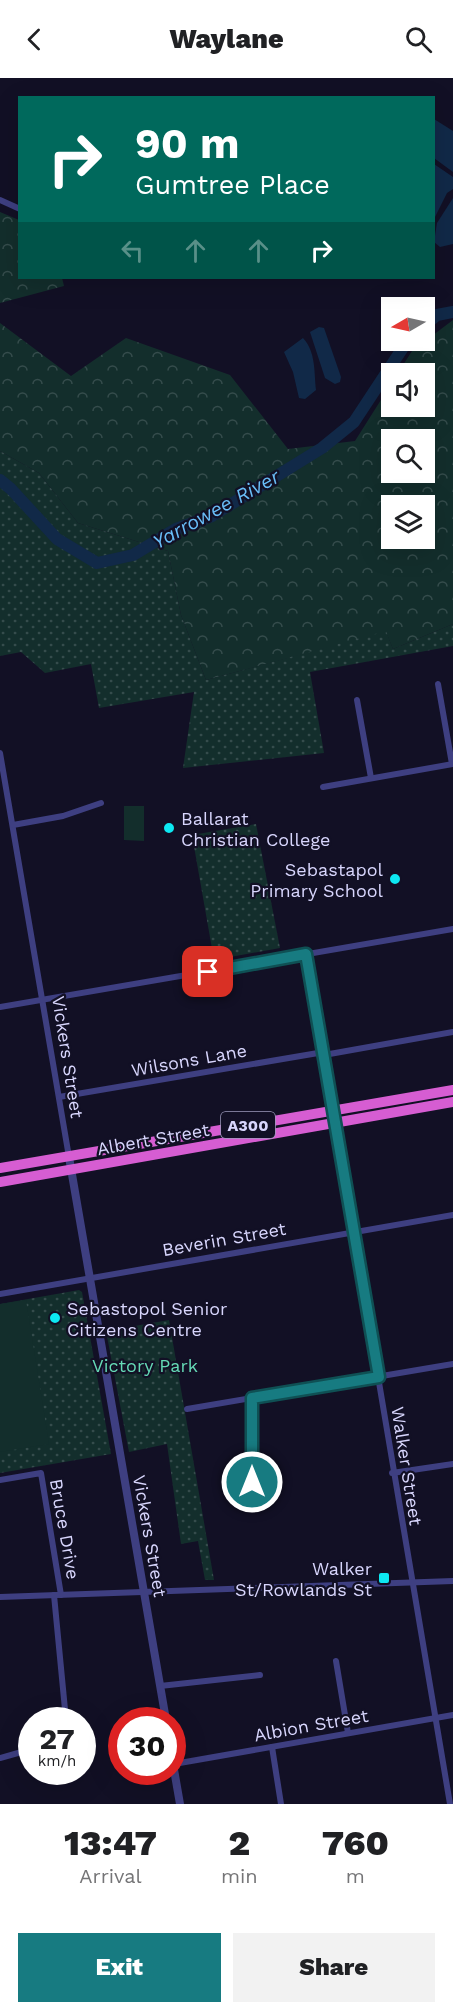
<!DOCTYPE html>
<html lang="en">
<head>
<meta charset="utf-8">
<style>
  :root { --surface:#fff; --page:#f2f2f2; --text:#202124; --muted:#757577; --accent:#177b81 }
  body { margin:0; font-family:"Work Sans",sans-serif; background:var(--page); color:var(--text); height:100vh; display:flex; flex-direction:column; font-size:22px; white-space:nowrap }
  * { box-sizing:border-box; margin:0 }
  p { font-size:20px; color:var(--muted) }
  .icon { flex:none; width:33px; height:33px; fill:none; stroke:currentColor; stroke-width:2; stroke-linecap:round; stroke-linejoin:round }
  .map { position:relative; height:1726px; overflow:hidden }
  .details { display:flex; flex-direction:column; background:var(--surface); flex:1 }
  .details>* { flex:none }
  .top-card { position:absolute; left:18px; top:18px; width:417px; height:183px; border-radius:0px; box-shadow:0 6px 24px #0002; background:#00695c; color:#fff; overflow:hidden }
  .needle { width:39px; rotate:261deg }
  .fabs { position:absolute; left:381px; top:219px; display:grid; gap:12px }
  .fabs a { display:grid; place-items:center; width:54px; height:54px; border-radius:0px; background:var(--surface); box-shadow:0 6px 24px #0002; font-size:30px }
  .speed { position:absolute; left:18px; top:1629px; display:flex; gap:12px; font-size:30px; font-weight:700; text-align:center }
  .speed>* { display:grid; place-content:center; width:78px; height:78px; border-radius:50%; background:var(--surface); box-shadow:0 6px 24px #0002; line-height:1 }
  .speed small { font-size:15px; font-weight:400 }
  .speed .limit { border:9px solid #d22; background:#fff; color:#111 }
  .pin { position:absolute; display:grid; place-items:center; width:51px; height:51px; color:#fff; margin:-26px; border-radius:12px; box-shadow:0 3px 9px #0006 }
  .me { position:absolute; width:66px; margin:-33px; rotate:0deg; stroke-linejoin:round; filter:drop-shadow(0 0 4px #0008) }
  .turn { display:flex; align-items:center; gap:21px; height:126px; padding:0 18px; font-size:27px }
  .turn .icon { width:78px; height:78px; stroke-width:2.5 }
  .turn b { display:block; font-size:42px; line-height:51px }
  .lanes { display:flex; align-items:center; height:57px; padding:0 18px; background:#0003; justify-content:center; gap:30px; direction:ltr }
  .lanes .off { opacity:.35 }
  .eta { display:flex; justify-content:space-evenly; align-items:center; height:102px; text-align:center }
  .eta b { font-size:36px; font-weight:800; line-height:42px }
  .button { display:flex; gap:12px; margin-top:auto; padding:12px 18px }
  .button a { flex:1; height:69px; border-radius:0px; background:var(--accent); color:#fff; font-size:24px; font-weight:800; line-height:69px; text-align:center }
  .button a+a { background:var(--page); color:var(--text) }
  header { display:flex; justify-content:space-between; align-items:center; height:78px; padding:0 18px; background:var(--surface); font-size:27px; font-weight:800 }
  .map>svg:first-child { display:block }
  .forest { fill:url(#forest-crowns); fill-rule:evenodd }
  .park { fill:url(#park-dots) }
  .pitch { fill:#132e2c }
  .water { fill:#112948 }
  .lines { fill:none; stroke-linecap:round; stroke-linejoin:round }
  .river { stroke:#112948; stroke-width:12 }
  .minor { stroke:#3e3f81; stroke-width:6 }
  .tertiary { stroke:#3e3f81; stroke-width:8 }
  .trunk { stroke:#d65dd2; stroke-width:10 }
  .route-casing { stroke:#0f5054; stroke-width:15 }
  .route { stroke:#177b81; stroke-width:10 }
  .poi-dot { fill:#0de8f2; stroke:#121025; stroke-width:2 }
  .labels { text-anchor:middle; dominant-baseline:central; stroke-width:4.5; stroke-linejoin:round; paint-order:stroke }
  .shield { fill:#121025; stroke:#9d9bbc; stroke-width:1.5 }
  .shield-label { font-size:16px; font-weight:bold; fill:#d8d6fd }
  .poi-label { font-size:18px; fill:#d8d6fd; stroke:#121025; text-anchor:start }
  .street-label { font-size:18px; fill:#d8d6fd; stroke:#121025 }
  .park-label { font-size:18px; fill:#65dab6; stroke:#121025 }
  .water-label { font-size:20px; font-style:italic; fill:#69bdf7; stroke:#121025 }
</style>
</head>
<body>
<header><svg class="icon" aria-label="back" viewBox="0 0 24 24"><path d="M15 5l-7 7 7 7"/></svg>Waylane<svg class="icon" aria-label="search" viewBox="0 0 24 24"><circle cx="10" cy="10" r="6"/><path d="M15 15l6 6"/></svg></header>
<div class="map">
<svg width="453" height="1726" viewBox="0 0 453 1726">
  <defs>
    <pattern id="forest-crowns" width="20" height="18" patternUnits="userSpaceOnUse" patternTransform="scale(1.5)"><rect width="20" height="18" fill="#132e2c"/><path d="M2 6a3 3 0 1 1 6 0M12 15a3 3 0 1 1 6 0" fill="none" stroke="#354c4c"/></pattern>
    <pattern id="park-dots" width="8" height="8" patternUnits="userSpaceOnUse" patternTransform="scale(1.5)"><rect width="8" height="8" fill="#132e2c"/><path d="M2 2h.1M6 6h.1" fill="none" stroke="#354c4c" stroke-width="1.8" stroke-linecap="round"/></pattern>
  </defs>
  <rect width="100%" height="100%" fill="#121025"/>
  <g class="forest">
    <path d="M0,134L19,142L20,200H62L64,208L0,225Z"/>
    <path d="M453,242V546L393,571L386,554L206,602L181,537L168,473L78,445L39,395L0,373V245L71,298L126,260L230,297L288,371L355,363L391,306L392,328H424V296L398,295L412,273ZM392,362H424V394H392ZM392,428H424V460H392Z"/>
  </g>
  <g class="park">
    <path d="M0,373L39,395L78,445L168,473L181,537L206,602L386,553L393,571L453,546V568L310,594L324,675L183,690L194,614L99,630L91,586L45,595L21,574L0,578Z"/>
    <path d="M256,746L280,870L214,882L192,757Z"/>
    <path d="M79,1212L82,1214L111,1376L0,1395V1226Z"/>
    <path d="M169,1242L214,1502H205L198,1463L181,1466L167,1366L129,1374L106,1253Z"/>
  </g>
  <g class="pitch">
    <path d="M124,728H144V763L124,762Z"/>
    <path d="M26,1222L49,1366L0,1374V1226Z"/>
  </g>
  <g class="water">
    <path d="M434,41L453,53V94L434,80Z"/>
    <path d="M434,86L453,99V111L447,115L434,141Z"/>
    <path d="M453,120V166L440,169L434,164L437,145Z"/>
    <path d="M319,249L324,250L341,299L340,304L335,306L325,300L310,254Z"/>
    <path d="M303,260C316,274 314,294 316,312L305,321L299,320L293,294L284,274Z"/>
  </g>
  <g class="lines">
    <g class="river">
      <path d="M424,248L437,237L453,234"/>
      <path d="M0,402L11,411L57,461L97,485L133,477L176,451L212,438L322,370L354,344L408,262"/>
    </g>
    <g class="minor">
      <path d="M0,122L20,131"/>
      <path d="M438,606L452,686"/>
      <path d="M357,622L371,700"/>
      <path d="M0,675L69,1079"/>
      <path d="M323,709L453,686"/>
      <path d="M13,747L63,738L101,725"/>
      <path d="M306,876L334,1033"/>
      <path d="M0,929L453,851"/>
      <path d="M324,977L453,954"/>
      <path d="M59,1019L324,974"/>
      <path d="M335,1043L450,1726"/>
      <path d="M0,1216L453,1137"/>
      <path d="M187,1331L453,1286"/>
      <path d="M392,1395L453,1386"/>
      <path d="M0,1402L41,1395L61,1517"/>
      <path d="M248,1427L252,1404V1320"/>
      <path d="M54,1517L66,1642"/>
      <path d="M0,1519L453,1503"/>
      <path d="M336,1583L348,1655"/>
      <path d="M160,1608L260,1597"/>
      <path d="M272,1669L281,1726"/>
      <path d="M0,1680L32,1671"/>
      <path d="M174,1686L453,1637"/>
    </g>
    <g class="tertiary">
      <path d="M69,1079L166,1642"/>
      <path d="M172,1680L180,1726"/>
    </g>
    <g class="trunk">
      <path d="M0,1090L453,1012"/>
      <path d="M0,1104L453,1024"/>
    </g>
  </g>
  <g class="lines">
    <defs>
      <path id="route" d="M208,894L306,876L379,1299L252,1320V1404"/>
    </defs>
    <use href="#route" class="route-casing"/>
    <use href="#route" class="route"/>
  </g>
  <g class="poi-dot">
    <circle cx="169" cy="750" r="6"/>
    <circle cx="395" cy="801" r="6"/>
    <circle cx="55" cy="1240" r="6"/>
    <rect x="378" y="1494" width="12" height="12" rx="3"/>
  </g>
  <g class="labels">
    <rect class="shield" x="221" y="1034" width="54" height="26" rx="4.5"/>
    <g class="shield-label">
      <text x="248" y="1047">A300</text>
    </g>
    <g class="poi-label">
      <text x="181" y="740">Ballarat<tspan x="181" dy="21">Christian College</tspan></text>
      <text x="383" y="791" text-anchor="end">Sebastapol<tspan x="383" dy="21">Primary School</tspan></text>
      <text x="67" y="1230">Sebastopol Senior<tspan x="67" dy="21">Citizens Centre</tspan></text>
      <text x="372" y="1490" text-anchor="end">Walker<tspan x="372" dy="21">St/Rowlands St</tspan></text>
    </g>
    <g class="street-label">
      <text transform="translate(68 979) rotate(81)">Vickers Street</text>
      <text transform="translate(189 982) rotate(-10)">Wilsons Lane</text>
      <text transform="translate(153 1061) rotate(-10)">Albert Street</text>
      <text transform="translate(224 1161) rotate(-10)">Beverin Street</text>
      <text transform="translate(407 1388) rotate(81)">Walker Street</text>
      <text transform="translate(65 1451) rotate(80)">Bruce Drive</text>
      <text transform="translate(150 1458) rotate(80)">Vickers Street</text>
      <text transform="translate(311 1647) rotate(-10)">Albion Street</text>
    </g>
    <g class="park-label">
      <text x="145" y="1287">Victory Park</text>
    </g>
    <g class="water-label">
      <text transform="translate(216 431) rotate(-29)">Yarrowee River</text>
    </g>
  </g>
</svg>
<div class="fabs">
<a><svg class="needle" viewBox="-14 -14 28 28"><path d="M0-13l5 13h-10z" fill="#e53935"/><path d="M0 13l5-13h-10z" fill="#757577"/></svg></a>
<a><svg class="icon" aria-label="sound" viewBox="0 0 24 24"><path d="M4 9h4l5-4v14l-5-4H4zM17 9q2 3 0 6"/></svg></a>
<a><svg class="icon" aria-label="search" viewBox="0 0 24 24"><circle cx="10" cy="10" r="6"/><path d="M15 15l6 6"/></svg></a>
<a><svg class="icon" aria-label="layers" viewBox="0 0 24 24"><path d="M12 4l9 5-9 5-9-5zM3 14l9 5 9-5"/></svg></a>
</div>
<div class="speed"><div>27<small>km/h</small></div><div class="limit">30</div></div>
<div class="pin" style="left:208px;top:894px;background:#d93025"><svg class="icon" aria-label="arrive" viewBox="0 0 24 24"><path d="M6 21V4h12l-3 4 3 4H6"/></svg></div>
<svg class="me" style="left:252px;top:1404px" viewBox="-20 -20 40 40"><circle r="17" fill="#177b81" stroke="#fff" stroke-width="3"/><path d="M0-11L8 9 0 5-8 9z" fill="#fff"/></svg>
<div class="top-card">
<div class="turn"><svg class="icon" aria-label="right" viewBox="0 0 24 24"><path d="M7 20v-9h11M14 6l5 5-5 5"/></svg><div><b>90 m</b>Gumtree Place</div></div>
<div class="lanes"><svg class="icon off" aria-label="left" viewBox="0 0 24 24"><path d="M17 20v-9H6M10 6l-5 5 5 5"/></svg><svg class="icon off" aria-label="ahead" viewBox="0 0 24 24"><path d="M12 20V5M6 11l6-6 6 6"/></svg><svg class="icon off" aria-label="ahead" viewBox="0 0 24 24"><path d="M12 20V5M6 11l6-6 6 6"/></svg><svg class="icon" aria-label="right" viewBox="0 0 24 24"><path d="M7 20v-9h11M14 6l5 5-5 5"/></svg></div>
</div>
</div>
<section class="details">
<div class="eta">
<div><b>13:47</b><p>Arrival</p></div>
<div><b>2</b><p>min</p></div>
<div><b>760</b><p>m</p></div>
</div>
<div class="button"><a>Exit</a><a>Share</a></div>
</section>
</body>
</html>
